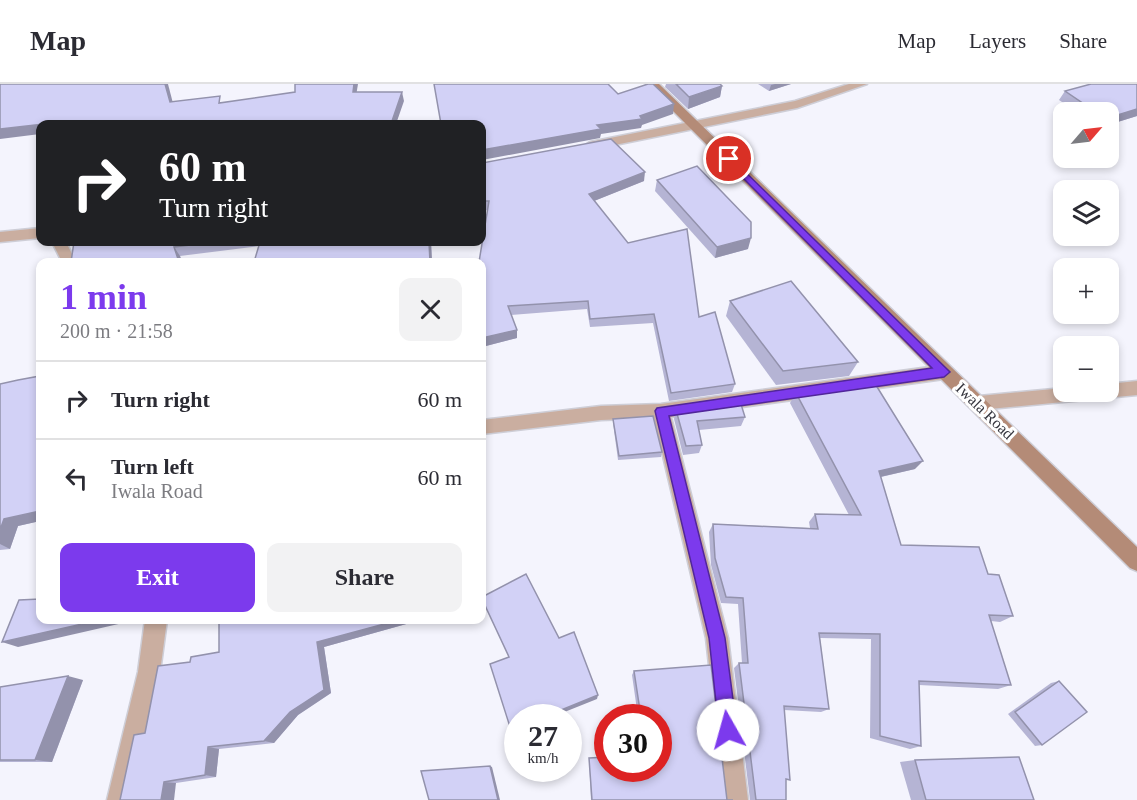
<!DOCTYPE html>
<html lang="en">
<head>
<meta charset="utf-8">
<style>
  :root { --surface:#fff; --page:#f2f2f3; --text:#2b2b33; --muted:#7c7c81; --line:#e1e1e2; --accent:#7c3aed }
  body { margin:0; font-family:"Times New Roman",serif; background:var(--page); color:var(--text); height:100vh; display:flex; flex-direction:column; font-size:22px; white-space:nowrap }
  * { box-sizing:border-box; margin:0 }
  p { font-size:20px; color:var(--muted) }
  .icon { flex:none; width:33px; height:33px; fill:none; stroke:currentColor; stroke-width:2; stroke-linecap:round; stroke-linejoin:round }
  .map { position:relative; flex:1; overflow:hidden }
  .drawer { position:absolute; left:36px; top:174px; width:450px; height:366px; display:flex; flex-direction:column; background:var(--surface); border-radius:12px; box-shadow:0 3px 9px #0003 }
  .drawer>* { flex:none }
  .top-card { position:absolute; left:36px; top:36px; width:450px; height:126px; border-radius:12px; box-shadow:0 3px 9px #0003; background:#202124; color:#fff; overflow:hidden }
  .needle { width:39px; rotate:62deg }
  .buttons { position:absolute; left:1053px; top:18px; display:grid; gap:12px }
  .buttons a { display:grid; place-items:center; width:66px; height:66px; border-radius:12px; background:var(--surface); box-shadow:0 3px 9px #0003; font-size:30px }
  .speed { position:absolute; left:504px; top:620px; display:flex; gap:12px; font-size:30px; font-weight:700; text-align:center }
  .speed>* { display:grid; place-content:center; width:78px; height:78px; border-radius:50%; background:var(--surface); box-shadow:0 3px 9px #0003; line-height:1 }
  .speed small { font-size:15px; font-weight:400 }
  .speed .limit { border:9px solid #d22; background:#fff; color:#111 }
  .pin { position:absolute; display:grid; place-items:center; width:51px; height:51px; color:#fff; margin:-26px; border:3px solid #fff; border-radius:50%; box-shadow:0 2px 6px #0007 }
  .me { position:absolute; width:66px; margin:-33px; rotate:353deg; stroke-linejoin:round; filter:drop-shadow(0 0 4px #0008) }
  .turn { display:flex; align-items:center; gap:21px; height:126px; padding:0 24px; font-size:27px }
  .turn .icon { width:78px; height:78px; stroke-width:2.5 }
  .turn b { display:block; font-size:42px; line-height:51px }
  .round { display:grid; place-items:center; flex:none; width:63px; height:63px; border-radius:12px; background:var(--page) }
  .overview { display:flex; align-items:center; justify-content:space-between; height:102px; padding:0 24px }
  h1 { font-size:36px; font-weight:800; line-height:45px; color:var(--accent) }
  .cta { display:flex; gap:12px; margin-top:auto; padding:12px 24px }
  .cta a { flex:1; height:69px; border-radius:12px; background:var(--accent); color:#fff; font-size:24px; font-weight:800; line-height:69px; text-align:center }
  .cta a+a { background:var(--page); color:var(--text) }
  ul { padding:0; list-style:none }
  li { display:flex; align-items:center; gap:18px; height:78px; padding:0 24px; border-top:2px solid var(--line) }
  li div { flex:1 }
  li b { display:block; font-size:22px }
  li em { font-style:normal }
  header { display:flex; align-items:center; gap:36px; box-sizing:border-box; height:84px; padding:0 30px; background:var(--surface); border-bottom:2px solid var(--line) }
  header strong { font-size:28px }
  nav { display:flex; gap:33px; margin-inline-start:auto; font-size:21px }
  .map>svg:first-child { display:block }
  .lines { fill:none; stroke-linecap:round; stroke-linejoin:round }
  .street-casing { stroke:#ceced7; stroke-width:3 }
  .secondary-casing { stroke:#ceced7; stroke-width:3 }
  .street { fill:#caaea0; fill-rule:evenodd }
  .secondary { fill:#b48b77; fill-rule:evenodd }
  .wall { fill:#b5b4d4 }
  .shaded-wall { fill:#9392ac }
  .building { fill:#d2d1f6; stroke:#9392ac; stroke-width:1.5 }
  .route { fill:#7c3aed; stroke:#51269a; stroke-width:1.5 }
  .labels { text-anchor:middle; dominant-baseline:central; stroke-width:6; stroke-linejoin:round; paint-order:stroke }
  .street-label { font-size:16px; fill:#36363e; stroke:#fff }
</style>
</head>
<body>
<header>
<strong>Map</strong>
<nav><a>Map</a><a>Layers</a><a>Share</a></nav>
</header>
<div class="map">
<svg width="1137" height="716" viewBox="0 0 1137 716">
  <rect width="100%" height="100%" fill="#f4f4fd"/>
  <g class="lines">
    <defs>
      <g id="street">
        <path d="M849,0H867L797,24L590,66L584,62L590,58L795,17Z"/>
        <path d="M40,144V154L0,158V148Z"/>
        <path d="M52,158H66L76,178H62Z"/>
        <path d="M944,281L950,283L952,288L950,293L944,295L671,333L728,554L748,716H724L706,554L654,334L601,336L482,350V336L601,322L661,320Z"/>
        <path d="M1137,297V311L979,326L973,324L970,319L973,314L979,312L1064,304V308H1108V300Z"/>
        <path d="M145,536H167L160,588L131,716H107L138,588Z"/>
      </g>
      <path id="secondary" d="M646,0H659L1137,463V487L1130,484Z"/>
    </defs>
    <use href="#street" class="street-casing"/>
    <use href="#secondary" class="secondary-casing"/>
    <use href="#street" class="street"/>
    <use href="#secondary" class="secondary"/>
  </g>
  <g class="wall">
    <path d="M666,0H720L722,2L720,13L688,25L665,3Z"/>
    <path d="M758,0H791L769,7Z"/>
    <path d="M1137,0V32L1108,41V28H1077L1059,16L1065,7Z"/>
    <path d="M482,79L644,97L594,117L628,159L699,233L735,300L732,308L669,317L653,239L590,243L587,225L511,231L517,246V254L482,263V178L488,126L482,127Z"/>
    <path d="M657,96L748,165L715,174L655,107Z"/>
    <path d="M74,158H431L432,178L259,162L180,172L182,178H71Z"/>
    <path d="M730,217L858,278L849,292L776,301L726,232Z"/>
    <path d="M40,292V437L18,442L10,465L0,466V300Z"/>
    <path d="M796,309L915,385L881,393L901,461L988,490L1013,532L1000,538L991,537L1011,601L998,605L919,601L921,662L910,665L870,654L871,555L820,554L829,625L821,628L784,626L790,696H786V716H750L734,584L739,579H742L738,520L721,519L711,481L709,448L713,440L810,444L809,438L815,430L849,431L790,319Z"/>
    <path d="M676,326L745,333L741,342L699,346L702,361L699,369L683,371L674,335Z"/>
    <path d="M613,335L662,368L661,373L618,376L613,339Z"/>
    <path d="M219,536H416L417,537L324,563L331,609L298,631L274,659L219,665L216,693L176,699L120,716L145,649L190,578L219,568Z"/>
    <path d="M634,587L727,716H733H591L589,674L658,684V633H638L632,591Z"/>
    <path d="M83,596L52,678H0V603Z"/>
    <path d="M1059,597L1042,661L1035,662L1008,630L1051,599Z"/>
    <path d="M915,676L1034,716H911L900,678Z"/>
  </g>
  <g class="shaded-wall">
    <path d="M165,0H168L175,27L170,18Z"/>
    <path d="M354,0H358L355,18L353,8Z"/>
    <path d="M775,0H791L769,7L771,1Z"/>
    <path d="M722,2L720,13L688,25L689,13Z"/>
    <path d="M402,8L404,17L396,40H391Z"/>
    <path d="M674,20L673,30L642,41L641,44L601,50L600,54L482,76V66L597,41L640,32Z"/>
    <path d="M1137,25V32L1108,41V34Z"/>
    <path d="M52,39L54,40H40V50L0,55V45Z"/>
    <path d="M645,88L644,97L589,119V110Z"/>
    <path d="M751,154L748,165L715,174L717,163Z"/>
    <path d="M429,158H431L432,178H430Z"/>
    <path d="M174,163L180,172L182,178H179Z"/>
    <path d="M517,246V254L482,263V254Z"/>
    <path d="M923,377L915,385L871,395L879,387Z"/>
    <path d="M40,427V437L18,442L10,465L0,460V446L4,435Z"/>
    <path d="M100,536H136L18,563L2,558Z"/>
    <path d="M399,536H416L417,537L324,563L331,609L298,631L274,659L264,657L317,558Z"/>
    <path d="M68,592L83,596L52,678L35,676Z"/>
    <path d="M598,611L597,615L552,633H544Z"/>
    <path d="M518,644V647L513,649L511,646Z"/>
    <path d="M208,663L219,665L216,693L205,691Z"/>
    <path d="M490,682L492,683L500,716H498Z"/>
    <path d="M164,698L176,699L174,716H161Z"/>
  </g>
  <g class="building">
    <path d="M0,0H165L170,18L220,12L219,19L295,8V0H354L353,8H402L391,40H52V39L0,45Z"/>
    <path d="M434,0H608L618,10L648,0H653L674,20L640,32L642,35L597,41L601,45L482,66V40H441Z"/>
    <path d="M676,0H720L722,2L689,13Z"/>
    <path d="M1091,0H1137V25L1108,34V28H1096L1065,7Z"/>
    <path d="M611,55L645,88L589,110L628,159L687,145L699,233L715,228L735,300L671,309L654,230L590,235L588,217L508,222L517,246L482,254V178H479L489,117H482V79Z"/>
    <path d="M697,82L751,138V154L717,163L657,96Z"/>
    <path d="M74,158H215L174,163L179,178H91L92,177L83,178H71Z"/>
    <path d="M260,158H429L430,178H254Z"/>
    <path d="M791,197L858,278L783,287L730,217Z"/>
    <path d="M40,292V427L4,435L0,446V300L18,296Z"/>
    <path d="M874,298L923,377L879,387L901,461L979,463L988,490L999,491L1013,532L989,531L1011,601L919,597L921,662L880,652V550L819,549L829,625L784,622L790,696L786,695V716H756L739,579H748L743,514L726,513L715,474L713,440L818,445L815,430L861,431L796,309Z"/>
    <path d="M740,317L745,333L697,337L702,361L686,362L676,326Z"/>
    <path d="M653,332L662,368L619,372L613,335Z"/>
    <path d="M526,490L559,554L574,548L598,611L544,633H518V644L511,646L490,580L509,573L482,515V513Z"/>
    <path d="M40,515V536H100L2,558L19,516Z"/>
    <path d="M219,536H399L317,558L324,606L290,628L264,657L208,663L205,691L164,698L161,716H120L134,651L145,649L158,582L190,578L191,573L219,568Z"/>
    <path d="M711,581L727,716H733H592L589,674L608,673V684H658V633H641L634,587Z"/>
    <path d="M68,592L35,676H0V603Z"/>
    <path d="M1059,597L1087,628L1042,661L1015,628Z"/>
    <path d="M1019,673L1034,716H926L915,676Z"/>
    <path d="M490,682L498,716H429L421,687Z"/>
  </g>
  <path class="route" d="M729,72L950,288L944,293L669,332L725,554L737,646L734,653L728,655L722,653L719,646L709,554L655,327L657,324L932,284L726,77L724,75Z"/>
  <g class="labels">
    <g class="street-label">
      <text transform="translate(985 327) rotate(44)">Iwala Road</text>
    </g>
  </g>
</svg>
<div class="buttons">
<a><svg class="needle" viewBox="-14 -14 28 28"><path d="M0-13l5 13h-10z" fill="#e53935"/><path d="M0 13l5-13h-10z" fill="#7c7c81"/></svg></a>
<a><svg class="icon" aria-label="layers" viewBox="0 0 24 24"><path d="M12 4l9 5-9 5-9-5zM3 14l9 5 9-5"/></svg></a>
<a>+</a>
<a>−</a>
</div>
<div class="speed"><div>27<small>km/h</small></div><div class="limit">30</div></div>
<div class="pin" style="left:729px;top:75px;background:#d93025"><svg class="icon" aria-label="arrive" viewBox="0 0 24 24"><path d="M6 21V4h12l-3 4 3 4H6"/></svg></div>
<svg class="me" style="left:728px;top:646px" viewBox="-20 -20 40 40"><circle r="19" fill="#fff"/><path d="M0-13L10 11 0 6-10 11z" fill="#7c3aed"/></svg>
<div class="top-card">
<div class="turn"><svg class="icon" aria-label="right" viewBox="0 0 24 24"><path d="M7 20v-9h11M14 6l5 5-5 5"/></svg><div><b>60 m</b>Turn right</div></div>
</div>
<section class="drawer">
<div class="overview"><div><h1>1 min</h1><p>200 m · 21:58</p></div><a class="round"><svg class="icon" aria-label="close" viewBox="0 0 24 24"><path d="M6 6l12 12M18 6L6 18"/></svg></a></div>
<ul>
<li><svg class="icon" aria-label="right" viewBox="0 0 24 24"><path d="M7 20v-9h11M14 6l5 5-5 5"/></svg><div><b>Turn right</b></div><em>60 m</em></li>
<li><svg class="icon" aria-label="left" viewBox="0 0 24 24"><path d="M17 20v-9H6M10 6l-5 5 5 5"/></svg><div><b>Turn left</b><p>Iwala Road</p></div><em>60 m</em></li>
</ul>
<div class="cta"><a>Exit</a><a>Share</a></div>
</section>
</div>
</body>
</html>
